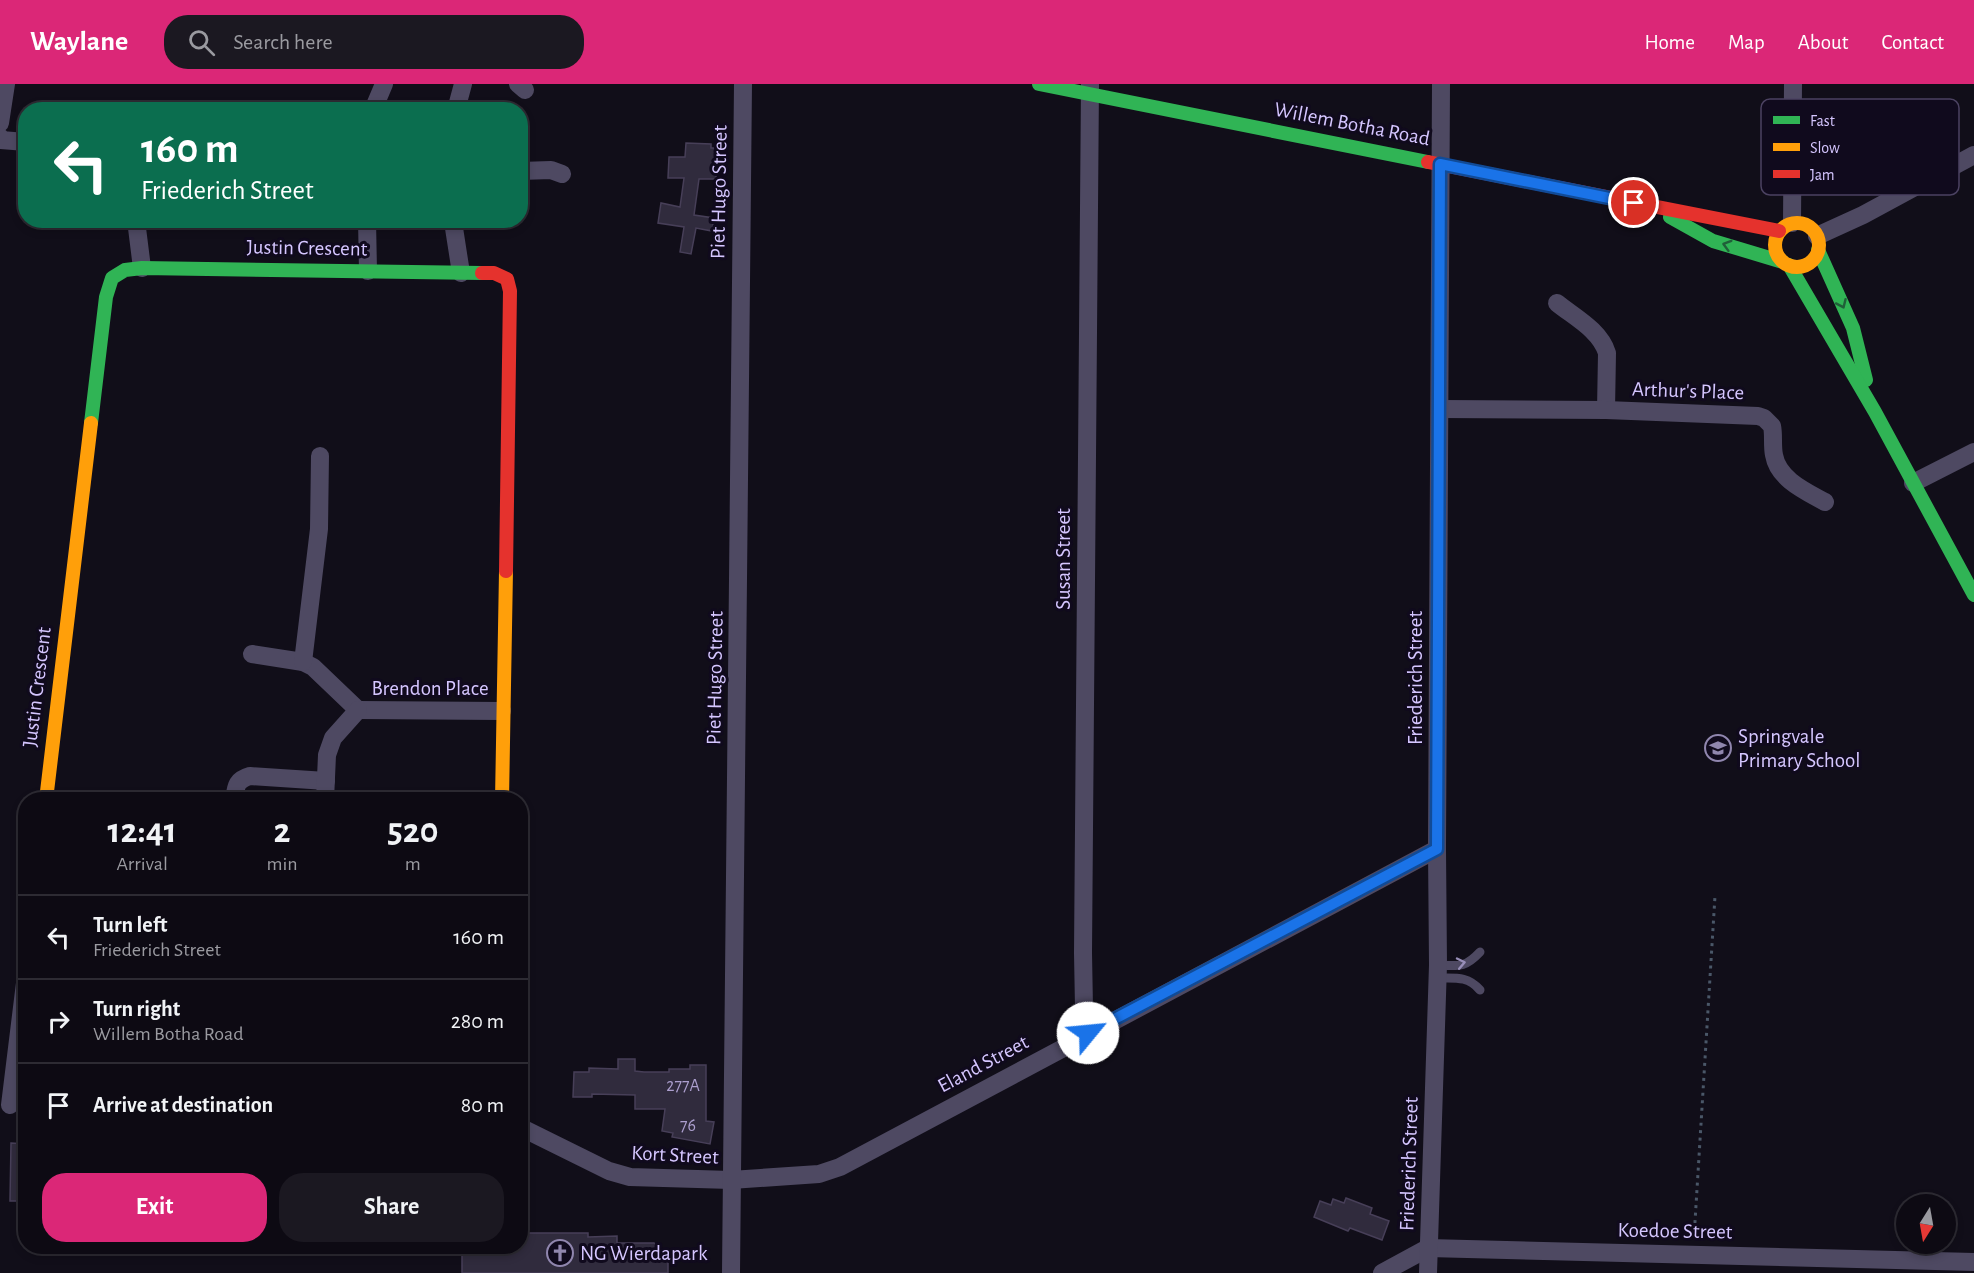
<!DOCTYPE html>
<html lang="en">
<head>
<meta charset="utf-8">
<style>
  :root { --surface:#0d0a13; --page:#1b1821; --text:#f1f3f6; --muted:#9a9aa0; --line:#2d2b33; --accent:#db2777 }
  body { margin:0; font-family:"Alegreya Sans",sans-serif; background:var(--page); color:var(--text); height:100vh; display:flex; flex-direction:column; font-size:22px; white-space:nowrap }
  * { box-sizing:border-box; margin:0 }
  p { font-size:20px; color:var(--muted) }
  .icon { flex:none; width:33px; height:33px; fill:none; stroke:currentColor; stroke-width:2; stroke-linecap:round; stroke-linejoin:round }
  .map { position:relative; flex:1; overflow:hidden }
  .sheet { position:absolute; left:18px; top:708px; width:510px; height:462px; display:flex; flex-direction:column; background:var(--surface); border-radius:24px; box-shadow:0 3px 9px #0003,0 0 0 2px var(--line) }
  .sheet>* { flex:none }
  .top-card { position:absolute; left:18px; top:18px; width:510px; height:126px; border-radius:24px; box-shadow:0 3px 9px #0003,0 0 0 2px var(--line); background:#0b6e4f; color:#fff; overflow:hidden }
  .needle { width:39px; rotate:191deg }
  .fabs { position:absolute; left:1896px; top:1110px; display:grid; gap:12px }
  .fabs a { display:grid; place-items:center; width:60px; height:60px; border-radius:50%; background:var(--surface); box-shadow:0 3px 9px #0003,0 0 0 2px var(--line); font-size:30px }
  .pin { position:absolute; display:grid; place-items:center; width:51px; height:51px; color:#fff; margin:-26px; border:3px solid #fff; border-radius:50%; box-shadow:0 2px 6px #0007 }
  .me { position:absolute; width:66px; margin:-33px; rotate:62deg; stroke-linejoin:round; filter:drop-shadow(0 0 4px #0008) }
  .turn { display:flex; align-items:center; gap:21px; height:126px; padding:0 24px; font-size:27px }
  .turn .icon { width:78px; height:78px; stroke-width:2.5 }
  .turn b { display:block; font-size:42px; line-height:51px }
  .eta { display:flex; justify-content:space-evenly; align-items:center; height:102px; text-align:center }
  .eta b { font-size:36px; font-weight:600; line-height:42px }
  .cta { display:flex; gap:12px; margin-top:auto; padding:12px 24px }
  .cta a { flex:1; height:69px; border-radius:24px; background:var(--accent); color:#fff; font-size:24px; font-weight:600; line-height:69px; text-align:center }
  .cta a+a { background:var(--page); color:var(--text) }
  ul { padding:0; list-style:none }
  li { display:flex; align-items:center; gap:18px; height:84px; padding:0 24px; border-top:2px solid var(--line) }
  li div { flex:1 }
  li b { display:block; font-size:22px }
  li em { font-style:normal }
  header { display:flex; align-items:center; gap:36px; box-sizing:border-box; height:84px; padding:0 30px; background:var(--accent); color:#fff }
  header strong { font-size:28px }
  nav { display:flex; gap:33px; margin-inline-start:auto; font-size:21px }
  .search { width:420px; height:54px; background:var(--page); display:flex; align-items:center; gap:15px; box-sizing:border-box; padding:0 21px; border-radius:24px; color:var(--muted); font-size:22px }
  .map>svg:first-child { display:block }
  .building { fill:#302b3d; stroke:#473f58; stroke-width:1.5 }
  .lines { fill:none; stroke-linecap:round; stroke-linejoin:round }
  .path { stroke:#4a5768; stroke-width:3; stroke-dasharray:3 4.5; stroke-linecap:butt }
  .lane { stroke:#4e4962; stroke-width:9 }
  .street { stroke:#4e4962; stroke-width:18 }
  .fast { stroke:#30b455; stroke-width:14 }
  .slow { stroke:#ff9f0a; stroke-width:14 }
  .jam { stroke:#e5322d; stroke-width:14 }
  .oneway { stroke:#205f39 }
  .oneway2 { stroke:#988eb8 }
  .route-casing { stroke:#114b97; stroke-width:15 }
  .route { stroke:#1a73e8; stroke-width:10 }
  .labels { text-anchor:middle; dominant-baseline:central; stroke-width:6; stroke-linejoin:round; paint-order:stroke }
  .number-label { font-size:18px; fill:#ac9fce }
  .street-label { font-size:21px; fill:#d5c6ff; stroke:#100a1d }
  .poi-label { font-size:21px; fill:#d5c6ff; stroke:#100a1d; text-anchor:start }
  .key { fill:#100a1d; stroke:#4b4261; stroke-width:1.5 }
  .key-label { font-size:16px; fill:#d5c6ff }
</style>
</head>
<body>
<header>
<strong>Waylane</strong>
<div class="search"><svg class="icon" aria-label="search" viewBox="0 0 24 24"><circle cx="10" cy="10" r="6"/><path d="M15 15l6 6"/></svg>Search here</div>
<nav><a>Home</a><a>Map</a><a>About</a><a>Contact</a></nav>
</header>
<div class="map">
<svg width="1974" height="1189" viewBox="0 0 1974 1189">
  <rect width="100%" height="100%" fill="#110e19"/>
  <g class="building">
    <path d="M686,59L711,60V64H717L716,95H699L694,131L714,134L712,147L696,144L691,170L680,168L684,143L658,139L661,119L680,123L684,94H668L669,73H685Z"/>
    <path d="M618,975H635V987L644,988H669V985H690V981H706V1037L714,1038L710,1060L672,1053L673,1049L662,1047L665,1025H635V1011L592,1010V1013H573L574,988H589V984L618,985Z"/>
    <path d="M11,1059L26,1060V1117H10Z"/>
    <path d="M1346,1114L1372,1124L1370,1130L1389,1137L1382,1156L1350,1144L1348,1147L1314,1133L1320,1117L1331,1121L1333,1115L1344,1119Z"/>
    <path d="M520,1149H588V1153L617,1152V1159H654L668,1173V1189H462V1162H520Z"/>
  </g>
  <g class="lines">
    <path class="path" d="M1694,1154L1715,812"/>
    <g class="lane">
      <path d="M1438,881C1459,882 1465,884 1480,868"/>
      <path d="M1438,894C1456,894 1468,892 1480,906"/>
    </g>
    <g class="street">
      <path d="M518,0L525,6"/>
      <path d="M373,26L384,0"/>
      <path d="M456,26L463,0"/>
      <path d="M0,39L6,0"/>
      <path d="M0,53L1,56L26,58"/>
      <path d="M520,87L551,86L562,90"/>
      <path d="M136,136L142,184"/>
      <path d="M367,136L368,187"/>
      <path d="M455,136L454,144L461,189"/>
      <path d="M1792,139L1793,0"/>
      <path d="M1817,152L1863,131L1974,71"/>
      <path d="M1557,219C1574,233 1600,246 1607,269L1606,326"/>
      <path d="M1440,325L1606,326L1758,332L1764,334L1772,342C1774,351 1772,361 1774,371C1778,395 1805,407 1825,418"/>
      <path d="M1913,399L1974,368"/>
      <path d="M252,570L303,578L313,583L358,626"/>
      <path d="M303,578L319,445L320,372"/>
      <path d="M358,626L502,627"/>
      <path d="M234,716C236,702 236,696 250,692L326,697"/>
      <path d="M325,716L327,671L333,654L358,626"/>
      <path d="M1088,949L1084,924L1083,869L1090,0"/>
      <path d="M10,1021L26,891"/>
      <path d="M520,1043L609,1087L630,1093L731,1096L819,1090L840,1083L1437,765"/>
      <path d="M731,1189L743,0"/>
      <path d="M1382,1189L1428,1164L1974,1178"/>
      <path d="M1428,1189L1438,881L1437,765L1441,0"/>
    </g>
    <g class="fast">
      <path d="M1039,0L1428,78"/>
      <path d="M1670,133L1713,157L1783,178"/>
      <path d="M1818,166L1853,244L1866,296"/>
      <path d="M1789,181L1875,328L1974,511"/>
      <path d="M91,339L106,213L112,194L125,186L142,184L482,189"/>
    </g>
    <g class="slow">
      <circle cx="1797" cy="161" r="22"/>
      <path d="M46,716L91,339"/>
      <path d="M502,716L506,487"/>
    </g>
    <g class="jam">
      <path d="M1428,78L1779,147"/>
      <path d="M482,189H494L507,195L510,207L506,487"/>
    </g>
  </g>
  <defs><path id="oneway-chevron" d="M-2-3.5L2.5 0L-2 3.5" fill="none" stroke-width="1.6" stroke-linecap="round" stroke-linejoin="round" transform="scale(1.5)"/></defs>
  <g class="oneway">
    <use href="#oneway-chevron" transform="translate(1727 161) rotate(-164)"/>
    <use href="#oneway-chevron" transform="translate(1842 220) rotate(66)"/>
  </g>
  <use class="oneway2" href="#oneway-chevron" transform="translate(1461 879) rotate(-12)"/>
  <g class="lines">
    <defs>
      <path id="route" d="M1088,949L1437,765L1440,80L1634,119"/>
    </defs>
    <use href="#route" class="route-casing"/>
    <use href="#route" class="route"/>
  </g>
  <defs>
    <symbol id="school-ring" viewBox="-11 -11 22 22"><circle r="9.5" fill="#100a1d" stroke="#9086ae" stroke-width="1.5"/><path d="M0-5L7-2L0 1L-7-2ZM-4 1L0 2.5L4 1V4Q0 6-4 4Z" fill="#9086ae"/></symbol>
    <symbol id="church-ring" viewBox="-11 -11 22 22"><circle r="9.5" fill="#100a1d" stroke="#9086ae" stroke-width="1.5"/><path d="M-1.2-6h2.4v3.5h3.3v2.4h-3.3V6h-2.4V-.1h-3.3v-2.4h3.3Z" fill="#9086ae"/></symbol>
  </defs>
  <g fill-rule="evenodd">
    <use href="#school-ring" x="1703" y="649" width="30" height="30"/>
    <use href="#church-ring" x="545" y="1154" width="30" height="30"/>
  </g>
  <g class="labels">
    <g class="number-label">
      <text x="683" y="1002">277A</text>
      <text x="688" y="1042">76</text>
    </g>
    <g class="street-label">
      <text transform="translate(1352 40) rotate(11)">Willem Botha Road</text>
      <text transform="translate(719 108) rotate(-89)">Piet Hugo Street</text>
      <text transform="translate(307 164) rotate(1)">Justin Crescent</text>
      <text transform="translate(1688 307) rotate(2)">Arthur's Place</text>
      <text transform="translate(1063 475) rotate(-90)">Susan Street</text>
      <text transform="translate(715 594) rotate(-89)">Piet Hugo Street</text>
      <text transform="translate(1415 594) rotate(-90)">Friederich Street</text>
      <text transform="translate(37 603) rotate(-83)">Justin Crescent</text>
      <text x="430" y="604">Brendon Place</text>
      <text transform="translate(983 980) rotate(-28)">Eland Street</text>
      <text transform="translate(675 1071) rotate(3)">Kort Street</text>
      <text transform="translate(1409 1080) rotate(-88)">Friederich Street</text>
      <text transform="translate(1675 1147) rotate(1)">Koedoe Street</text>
    </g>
    <g class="poi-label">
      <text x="1738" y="652">Springvale<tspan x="1738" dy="24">Primary School</tspan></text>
      <text x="580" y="1169">NG Wierdapark</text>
    </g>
  </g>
  <rect x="1761" y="15" width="198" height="96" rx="9" class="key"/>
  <rect x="1773" y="32" width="27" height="8" fill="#30b455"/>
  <rect x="1773" y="59" width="27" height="8" fill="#ff9f0a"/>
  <rect x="1773" y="86" width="27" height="8" fill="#e5322d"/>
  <g class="key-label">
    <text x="1810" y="42">Fast</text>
    <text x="1810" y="69">Slow</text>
    <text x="1810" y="96">Jam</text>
  </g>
</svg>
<div class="fabs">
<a><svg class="needle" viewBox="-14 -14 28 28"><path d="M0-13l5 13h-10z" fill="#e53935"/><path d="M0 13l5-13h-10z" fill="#9a9aa0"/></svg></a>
</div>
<div class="pin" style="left:1634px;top:119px;background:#d93025"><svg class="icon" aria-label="arrive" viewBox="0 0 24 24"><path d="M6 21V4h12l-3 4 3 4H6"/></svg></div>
<svg class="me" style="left:1088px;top:949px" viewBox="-20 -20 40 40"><circle r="19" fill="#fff"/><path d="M0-13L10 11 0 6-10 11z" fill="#1a73e8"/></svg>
<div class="top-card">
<div class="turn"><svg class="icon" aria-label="left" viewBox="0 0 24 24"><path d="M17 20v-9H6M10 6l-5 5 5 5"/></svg><div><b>160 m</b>Friederich Street</div></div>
</div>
<section class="sheet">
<div class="eta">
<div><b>12:41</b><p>Arrival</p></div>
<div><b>2</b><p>min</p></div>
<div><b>520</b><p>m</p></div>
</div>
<ul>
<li><svg class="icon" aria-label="left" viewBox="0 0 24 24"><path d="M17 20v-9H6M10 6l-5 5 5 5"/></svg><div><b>Turn left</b><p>Friederich Street</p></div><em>160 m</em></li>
<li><svg class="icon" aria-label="right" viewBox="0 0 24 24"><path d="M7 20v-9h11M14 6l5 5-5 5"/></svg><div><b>Turn right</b><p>Willem Botha Road</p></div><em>280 m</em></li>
<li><svg class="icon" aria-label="arrive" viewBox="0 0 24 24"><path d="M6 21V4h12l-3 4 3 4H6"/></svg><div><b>Arrive at destination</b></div><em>80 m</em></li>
</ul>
<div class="cta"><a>Exit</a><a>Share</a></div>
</section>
</div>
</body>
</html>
